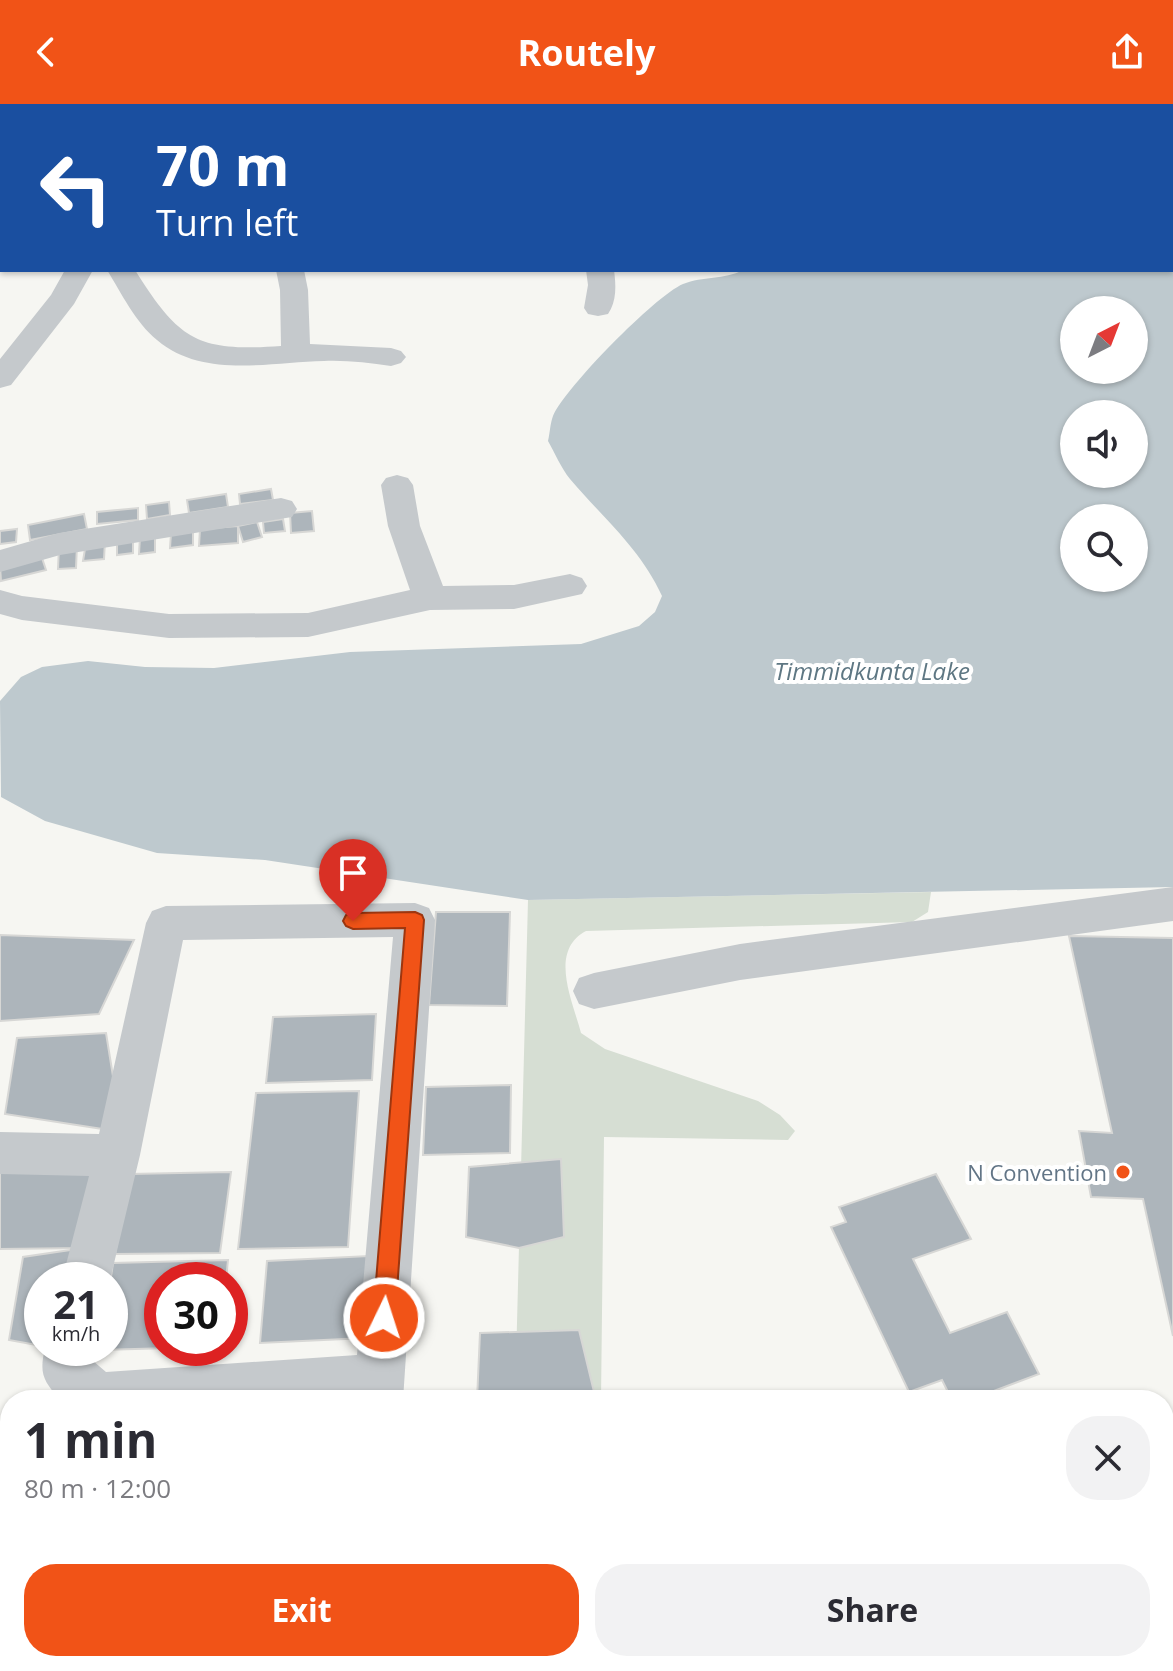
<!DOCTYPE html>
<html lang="en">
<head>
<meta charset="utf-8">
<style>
  :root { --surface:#fff; --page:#f2f2f3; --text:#2b2b33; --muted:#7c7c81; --accent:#f15317 }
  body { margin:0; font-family:"Open Sans",sans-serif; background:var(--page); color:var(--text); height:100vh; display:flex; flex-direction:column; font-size:30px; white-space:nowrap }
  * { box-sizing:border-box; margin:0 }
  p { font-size:26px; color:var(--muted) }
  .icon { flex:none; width:44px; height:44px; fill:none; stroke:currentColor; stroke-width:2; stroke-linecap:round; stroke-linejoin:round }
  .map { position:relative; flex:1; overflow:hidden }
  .sheet { position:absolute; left:0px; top:1286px; width:1174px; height:282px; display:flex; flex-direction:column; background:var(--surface); border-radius:32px 32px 0 0; box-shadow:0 2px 6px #0004 }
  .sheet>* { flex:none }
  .guide { position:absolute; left:0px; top:0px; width:1174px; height:168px; box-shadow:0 2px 6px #0004; background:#1a4fa0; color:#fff; overflow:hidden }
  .needle { width:52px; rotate:42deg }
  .buttons { position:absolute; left:1060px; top:192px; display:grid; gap:16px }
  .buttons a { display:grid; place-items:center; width:88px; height:88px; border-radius:50%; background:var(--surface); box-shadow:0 2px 6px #0004; font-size:40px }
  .speed { position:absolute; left:24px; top:1158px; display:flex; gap:16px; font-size:40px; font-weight:700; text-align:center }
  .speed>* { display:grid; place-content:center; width:104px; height:104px; border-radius:50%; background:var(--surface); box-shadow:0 2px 6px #0004; line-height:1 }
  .speed small { font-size:20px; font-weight:400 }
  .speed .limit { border:12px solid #d22; background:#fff; color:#111 }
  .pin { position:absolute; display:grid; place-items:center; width:68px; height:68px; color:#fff; margin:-82px -34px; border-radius:50% 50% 50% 0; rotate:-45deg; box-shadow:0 0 8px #0007 }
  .pin .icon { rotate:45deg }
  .me { position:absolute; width:88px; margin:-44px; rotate:4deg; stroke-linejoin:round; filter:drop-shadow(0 0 6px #0008) }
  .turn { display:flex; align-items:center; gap:28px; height:168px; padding:0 24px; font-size:36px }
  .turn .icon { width:104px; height:104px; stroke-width:2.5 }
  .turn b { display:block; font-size:56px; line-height:68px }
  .round { display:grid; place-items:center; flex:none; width:84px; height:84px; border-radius:32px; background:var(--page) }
  .summary { display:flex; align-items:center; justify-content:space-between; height:136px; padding:0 24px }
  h1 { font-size:48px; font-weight:700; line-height:60px }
  .primary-button { display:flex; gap:16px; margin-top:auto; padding:16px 24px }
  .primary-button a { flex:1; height:92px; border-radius:32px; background:var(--accent); color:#fff; font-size:32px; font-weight:700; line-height:92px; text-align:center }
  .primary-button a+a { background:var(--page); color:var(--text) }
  header { display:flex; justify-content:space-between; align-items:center; height:104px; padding:0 24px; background:var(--accent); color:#fff; font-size:36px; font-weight:700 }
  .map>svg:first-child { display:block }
  .green { fill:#d6ded3 }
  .water { fill:#bec9ce; fill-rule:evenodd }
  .building { fill:#adb5bb; stroke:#d7d7d5; stroke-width:2 }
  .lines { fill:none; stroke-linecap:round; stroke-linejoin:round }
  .minor { fill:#c5c9cc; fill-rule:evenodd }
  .route { fill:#f15317; stroke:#9d360f; stroke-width:2 }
  .poi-dot { fill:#f15317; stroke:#fff; stroke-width:3 }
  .labels { text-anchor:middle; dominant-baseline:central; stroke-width:8; stroke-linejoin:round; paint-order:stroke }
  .poi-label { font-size:22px; fill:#627586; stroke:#fff; text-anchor:end }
  .water-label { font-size:24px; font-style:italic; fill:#5e7783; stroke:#fff }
</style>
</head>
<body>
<header><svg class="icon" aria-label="back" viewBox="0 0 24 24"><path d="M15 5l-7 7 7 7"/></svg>Routely<svg class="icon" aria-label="share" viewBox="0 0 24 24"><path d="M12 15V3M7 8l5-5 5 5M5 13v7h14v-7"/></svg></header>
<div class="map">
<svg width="1173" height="1567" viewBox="0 0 1173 1567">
  <rect width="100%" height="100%" fill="#f6f6f2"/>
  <path class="green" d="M931,788L928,808L912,818L586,827C548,847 573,898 581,929L605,945L758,997L780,1011L795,1027L788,1036L604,1033L601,1296H515L528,796Z"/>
  <path class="water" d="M1173,3V783L528,796L265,756L157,749L45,717L1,693L0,597L21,573L42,563L88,557L145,563L214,564L350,548L581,540L639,522L655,508L662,492C640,444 603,414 570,375C561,364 555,349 548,337C550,329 550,320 553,312C565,284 655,192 683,180C703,172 724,176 743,166H1172ZM1074,206H1134V266H1074ZM1074,310H1134V370H1074ZM1074,414H1134V474H1074Z"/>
  <g class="building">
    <path d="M271,385L273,396L240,400L239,390Z"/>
    <path d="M226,390L228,403L189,409L187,396Z"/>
    <path d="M169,398L170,411L147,415L146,401Z"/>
    <path d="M138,404V416L97,420V408Z"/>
    <path d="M312,407L314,427L291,429L290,409Z"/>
    <path d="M84,410L87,425L30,436L28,421Z"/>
    <path d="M283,415L285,427L264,429L263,418Z"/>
    <path d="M257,418L262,433L243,438L238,422Z"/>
    <path d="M238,422V439L199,442L200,425Z"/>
    <path d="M17,425L16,438L0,440V427Z"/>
    <path d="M193,427V441L170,444L171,429Z"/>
    <path d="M155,431V448L139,450L140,433Z"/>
    <path d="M133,433V449L117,451V435Z"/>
    <path d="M105,437L104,455L83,457L86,439Z"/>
    <path d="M77,441L76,464L58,465L59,443Z"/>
    <path d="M41,451L46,466L1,477L0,462Z"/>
    <path d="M436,808H510L507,902L429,901Z"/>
    <path d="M0,831L134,836L99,910L0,917Z"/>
    <path d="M1069,832L1173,834V1232L1143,1095L1091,1093L1079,1027L1112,1029Z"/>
    <path d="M376,910L372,976L266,979L273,913Z"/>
    <path d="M106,929L122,1028L5,1010L17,934Z"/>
    <path d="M511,981L510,1049L423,1051L426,983Z"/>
    <path d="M359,987L348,1143L238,1145L256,989Z"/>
    <path d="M561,1055L564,1133L519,1144L466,1133L469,1063Z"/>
    <path d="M101,1062L84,1144L0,1145V1063Z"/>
    <path d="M231,1068L220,1149L115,1150L129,1070Z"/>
    <path d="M936,1070L971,1135L913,1155L950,1229L1007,1208L1039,1270L970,1296H952L942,1276L909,1288L831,1123L846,1118L839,1103Z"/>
    <path d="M84,1144L75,1176H42V1242L9,1236L23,1153Z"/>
    <path d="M369,1152L366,1234L260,1239L267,1157Z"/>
    <path d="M228,1156L226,1176H162V1244H171L99,1246L110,1244V1180L113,1159Z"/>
    <path d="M579,1226L596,1296H477L480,1229Z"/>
    <path d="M0,1431H10V1558H120L118,1563L100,1567H0Z"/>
    <path d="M580,1558V1567H458V1564Z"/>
  </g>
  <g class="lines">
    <g class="minor">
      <path d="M98,0H122L123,2H99Z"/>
      <path d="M324,0H356L357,2H325Z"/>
      <path d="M534,0H564L533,2Z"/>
      <path d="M65,166H93L74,200L11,281L0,284V255L51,191Z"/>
      <path d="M107,166H135C179,236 197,248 281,242L280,186L276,166H304L308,186L310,240L391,244L401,247L406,253L401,259L391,262C369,259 346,256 324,257C269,258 203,275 157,236C135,218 122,190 107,166Z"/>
      <path d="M586,166H614C616,181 617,197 608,210L598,212L588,210L584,204L588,181Z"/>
      <path d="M397,371L408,374L413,381L420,422L443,482L514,481L570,470L582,474L587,482L582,490L514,505L430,506L308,533L169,534L22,516L0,510V486L22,492L169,510L308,509L410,486L388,422L381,381L386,374Z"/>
      <path d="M281,394L292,397L297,405L292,413L60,451L0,468V446L59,429Z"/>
      <path d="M1173,783V817L740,876L594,905L579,900L573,887L579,874L594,869L740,840Z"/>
      <path d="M415,799L429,804L435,816L403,1296H60C43,1276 39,1270 45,1244H95L92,1256L106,1268L357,1251L393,833L183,836L140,1051L110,1176H62L89,1072L0,1070V1028L99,1030L146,819L152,807L166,802Z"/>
      <rect x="338" y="1558" width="56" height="9"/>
    </g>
  </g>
  <path class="route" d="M415,808L422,811L424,816L395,1214L392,1222L384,1225L376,1222L373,1214L405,824L353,825L346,822L343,817L346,811L353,809Z"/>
  <circle class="poi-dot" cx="1123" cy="1068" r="8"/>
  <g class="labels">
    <g class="poi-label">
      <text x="1107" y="1068">N Convention</text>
    </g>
    <g class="water-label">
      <text x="872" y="566">Timmidkunta Lake</text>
    </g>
  </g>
</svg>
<div class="buttons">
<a><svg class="needle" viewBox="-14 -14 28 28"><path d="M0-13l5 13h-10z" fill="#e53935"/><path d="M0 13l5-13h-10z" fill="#7c7c81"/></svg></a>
<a><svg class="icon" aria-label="sound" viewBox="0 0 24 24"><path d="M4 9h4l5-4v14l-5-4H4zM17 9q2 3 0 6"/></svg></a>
<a><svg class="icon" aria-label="search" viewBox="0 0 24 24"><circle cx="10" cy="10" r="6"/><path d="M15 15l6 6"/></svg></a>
</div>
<div class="speed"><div>21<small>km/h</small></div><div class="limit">30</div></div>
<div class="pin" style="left:353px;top:817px;background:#d93025"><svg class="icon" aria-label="arrive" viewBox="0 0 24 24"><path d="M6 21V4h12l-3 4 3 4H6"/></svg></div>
<svg class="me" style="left:384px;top:1214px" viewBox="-20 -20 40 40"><circle r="17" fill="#f15317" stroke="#fff" stroke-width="3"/><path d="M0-11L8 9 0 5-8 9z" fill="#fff"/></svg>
<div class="guide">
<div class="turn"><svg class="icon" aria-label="left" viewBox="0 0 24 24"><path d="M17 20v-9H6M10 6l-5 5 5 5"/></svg><div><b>70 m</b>Turn left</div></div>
</div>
<section class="sheet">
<div class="summary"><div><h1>1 min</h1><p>80 m · 12:00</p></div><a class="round"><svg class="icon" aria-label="close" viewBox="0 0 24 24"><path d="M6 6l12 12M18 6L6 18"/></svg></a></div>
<div class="primary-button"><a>Exit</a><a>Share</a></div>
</section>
</div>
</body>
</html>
